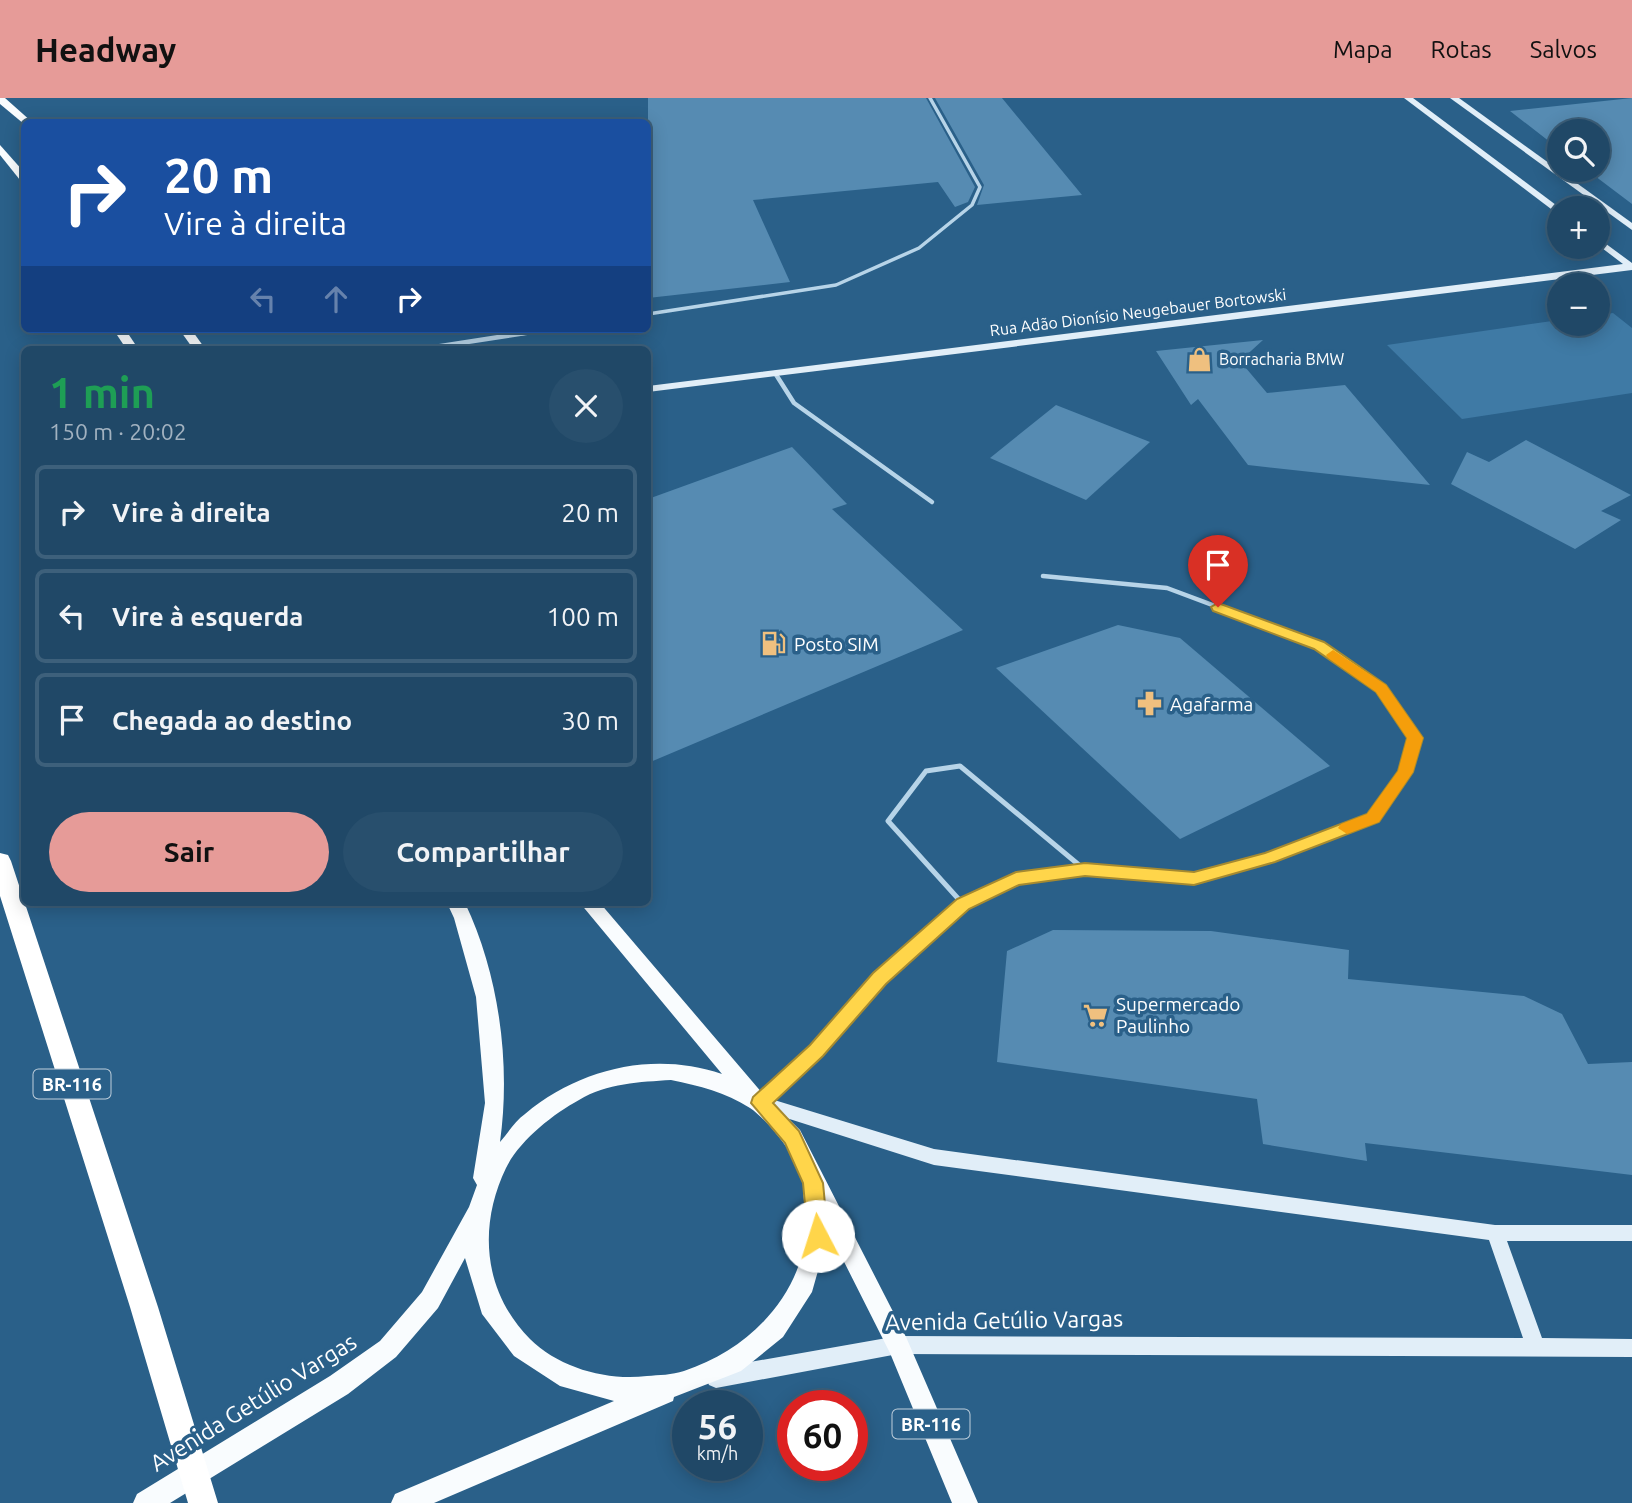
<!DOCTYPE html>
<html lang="pt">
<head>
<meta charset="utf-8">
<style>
  :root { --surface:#204867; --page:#284f6d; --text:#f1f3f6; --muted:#a2b2c0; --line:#3d607b; --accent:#e69b98 }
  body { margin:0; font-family:Ubuntu,sans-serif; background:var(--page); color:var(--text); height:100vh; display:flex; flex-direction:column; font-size:26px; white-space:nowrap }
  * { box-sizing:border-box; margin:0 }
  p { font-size:23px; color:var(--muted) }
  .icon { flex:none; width:38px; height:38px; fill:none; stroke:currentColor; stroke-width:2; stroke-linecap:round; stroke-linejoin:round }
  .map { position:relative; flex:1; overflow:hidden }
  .drawer { position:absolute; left:21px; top:248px; width:630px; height:560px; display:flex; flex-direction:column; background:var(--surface); border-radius:10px; box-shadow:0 4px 18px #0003,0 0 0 2px var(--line) }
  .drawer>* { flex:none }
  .guide { position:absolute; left:21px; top:21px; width:630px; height:214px; border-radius:10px; box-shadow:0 4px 18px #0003,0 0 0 2px var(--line); background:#1a4fa0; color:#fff; overflow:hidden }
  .fabs { position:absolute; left:1547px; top:21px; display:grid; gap:14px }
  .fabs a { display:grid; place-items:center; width:63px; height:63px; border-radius:50%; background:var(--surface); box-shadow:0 4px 18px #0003,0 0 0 2px var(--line); font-size:35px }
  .speed { position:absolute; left:672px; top:1292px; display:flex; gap:14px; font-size:35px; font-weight:700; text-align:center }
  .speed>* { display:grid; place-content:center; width:91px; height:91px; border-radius:50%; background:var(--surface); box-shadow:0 4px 18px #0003,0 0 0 2px var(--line); line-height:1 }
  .speed small { font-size:18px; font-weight:400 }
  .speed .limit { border:10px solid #d22; background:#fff; color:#111 }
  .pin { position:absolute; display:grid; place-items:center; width:60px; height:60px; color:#fff; margin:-72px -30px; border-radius:50% 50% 50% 0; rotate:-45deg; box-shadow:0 0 7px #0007 }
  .pin .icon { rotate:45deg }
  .me { position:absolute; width:77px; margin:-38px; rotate:355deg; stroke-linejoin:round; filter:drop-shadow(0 0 5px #0008) }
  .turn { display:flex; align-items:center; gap:24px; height:147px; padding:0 28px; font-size:32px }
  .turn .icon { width:91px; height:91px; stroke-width:2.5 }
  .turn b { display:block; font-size:49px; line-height:60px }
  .lanes { display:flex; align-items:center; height:66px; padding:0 28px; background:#0003; justify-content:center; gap:35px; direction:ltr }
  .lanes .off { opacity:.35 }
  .round { display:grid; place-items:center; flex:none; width:74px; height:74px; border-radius:37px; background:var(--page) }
  .headline { display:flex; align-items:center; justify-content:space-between; height:119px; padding:0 28px }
  h1 { font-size:42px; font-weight:700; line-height:52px; color:#1e9e55 }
  .cta { display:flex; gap:14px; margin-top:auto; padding:14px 28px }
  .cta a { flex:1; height:80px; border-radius:42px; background:var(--accent); color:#111; font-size:28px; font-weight:700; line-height:80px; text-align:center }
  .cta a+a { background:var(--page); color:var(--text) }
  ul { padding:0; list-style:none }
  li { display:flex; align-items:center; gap:21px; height:94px; margin:0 14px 10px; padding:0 14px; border:4px solid var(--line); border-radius:10px }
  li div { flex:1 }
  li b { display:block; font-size:26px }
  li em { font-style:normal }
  header { display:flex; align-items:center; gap:42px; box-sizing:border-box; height:98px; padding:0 35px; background:var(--accent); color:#111 }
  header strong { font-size:33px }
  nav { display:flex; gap:38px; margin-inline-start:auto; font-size:24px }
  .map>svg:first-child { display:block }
  .green { fill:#3f7aa5 }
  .building { fill:#568bb2 }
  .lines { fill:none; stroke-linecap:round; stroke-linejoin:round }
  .lane-far3 { stroke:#b7d4e8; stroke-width:3.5 }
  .lane-far2 { stroke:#b7d4e8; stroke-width:4.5 }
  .lane-far1 { stroke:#b7d4e8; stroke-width:5 }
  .lane { stroke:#b7d4e8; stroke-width:7 }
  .secondary { fill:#e1eef8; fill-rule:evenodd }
  .primary { fill:#f9fcfe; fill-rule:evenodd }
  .highway { fill:#fff; fill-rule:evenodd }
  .route { fill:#ffd54a; stroke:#a68a30; stroke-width:2 }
  .slow { fill:#f59e0b }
  .labels { text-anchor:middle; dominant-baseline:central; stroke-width:7; stroke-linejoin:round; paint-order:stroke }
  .far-street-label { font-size:16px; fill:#fff; stroke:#2a6089 }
  .far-poi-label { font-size:16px; fill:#fff; stroke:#2a6089; text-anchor:start }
  .shield { fill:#2a6089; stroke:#bfcfdc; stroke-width:2 }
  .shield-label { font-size:18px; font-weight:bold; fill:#fff }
  .poi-label { font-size:19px; fill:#fff; stroke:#2a6089; text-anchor:start }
  .near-street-label { font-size:23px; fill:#fff; stroke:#2a6089 }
</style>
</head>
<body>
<header>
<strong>Headway</strong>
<nav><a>Mapa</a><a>Rotas</a><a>Salvos</a></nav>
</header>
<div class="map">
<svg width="1632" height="1405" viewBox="0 0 1632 1405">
  <rect width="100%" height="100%" fill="#2a6089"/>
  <path class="green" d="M1613,215L1632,230V295L1462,321L1387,247L1559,222V226H1598V217Z"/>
  <g class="building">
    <path d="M648,0H926L975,89L968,104L955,109L938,84L753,102L790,184L648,200Z"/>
    <path d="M935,0H1002L1082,97L977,107L984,87Z"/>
    <path d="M1632,0V106L1587,72H1598V33H1559V51L1510,13Z"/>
    <path d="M1263,242L1240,263L1267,295L1345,287L1430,387L1248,367L1198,301L1191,307L1156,253Z"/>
    <path d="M1056,307L1150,344L1086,402L990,360Z"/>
    <path d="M1526,342L1631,397L1601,413L1621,422L1575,451L1451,386L1467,354L1489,364Z"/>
    <path d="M792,349L847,406L832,411L963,532L648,665V401Z"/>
    <path d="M1118,527L1180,540L1330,668L1180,741L996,570Z"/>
    <path d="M1053,832L1211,833L1349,852L1348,881L1524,898L1562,916L1588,966L1632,964V1077L1365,1045L1367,1063L1263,1046L1257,1001L997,964L1007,853Z"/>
  </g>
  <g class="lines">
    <g class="lane-far3">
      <path d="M648,216L836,187L919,150L972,107L980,89L930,0"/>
      <path d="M520,236L554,231"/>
    </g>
    <g class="lane-far2">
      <path d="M415,252L532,234"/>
      <path d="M775,275L794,305L932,404"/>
      <path d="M1043,478L1167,490L1290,536"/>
    </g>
    <g class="lane-far1">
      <path d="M963,806L888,723L926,673L960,668L1085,772"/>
      <path d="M847,918L880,881L963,806L1016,781L1085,772L1194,780L1269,760L1373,720L1405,674L1415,640L1381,590L1319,547L1285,534"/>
    </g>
    <path class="lane" d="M763,1002L817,952L848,917"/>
    <g class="secondary">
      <path d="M1404,0H1413L1560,110L1559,117Z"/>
      <path d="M1450,0H1459L1632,125V132Z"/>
      <path d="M1598,140L1632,165V172L648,294V288L1623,166L1598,147Z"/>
      <path d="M761,998L934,1051L1495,1127H1632V1143H1507L1542,1240L1632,1241V1259L898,1256L716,1290L709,1287L706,1280L709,1273L716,1270L898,1238L1523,1240L1489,1142L934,1067L755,1010L753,1005L755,1000Z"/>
    </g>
    <g class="primary">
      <path d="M0,0H5L32,24L24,26L0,6Z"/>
      <path d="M0,47L24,74V83L20,82L0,57Z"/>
      <path d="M113,231H125L139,252H127Z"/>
      <path d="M179,231H191L206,252H194Z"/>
      <path d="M447,805H465C499,876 511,966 500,1044C508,1035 515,1023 525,1016C580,970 654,953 722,976L580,805H600L763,996L800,1032L906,1239L978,1405H952L890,1255L829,1134L812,1194L783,1239L741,1273L674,1299L673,1303L434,1405H391L395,1396L614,1303L560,1288L514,1258L482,1216L465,1160L438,1210L396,1259L348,1296L170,1405H133L137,1396L330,1278L380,1243L422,1194L469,1109L477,1087L473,1080L485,1005L476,899L454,820ZM671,982C700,988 725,994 750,1010C768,1022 799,1061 803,1082C804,1088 803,1096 804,1103C805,1114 808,1129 806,1140C795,1205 745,1253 684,1273C672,1277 659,1277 647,1278C607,1283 559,1270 530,1241C483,1194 478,1128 506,1070C519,1043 553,1016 579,1002C607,985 640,984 671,982Z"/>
    </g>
    <path class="highway" d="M0,755L8,757L11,763L158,1209L218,1405H188L130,1209L0,798Z"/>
  </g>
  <path class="route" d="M1218,505L1324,544L1386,587L1423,640L1413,674L1379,724L1275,764L1194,787L1085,778L1019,787L969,811L886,886L823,958L773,1005L799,1033L823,1085L828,1138L825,1144L818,1147L811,1144L808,1138L803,1085L785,1045L751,1005L753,999L810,947L873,875L957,801L1016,774L1085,765L1194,774L1265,755L1367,716L1398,673L1407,640L1376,594L1314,551L1213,513L1211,509Z"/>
  <path class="slow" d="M1333,552L1386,587L1423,640L1413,674L1379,724L1347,736L1338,730L1341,726L1367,716L1398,673L1407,640L1376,594L1328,560L1326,557Z"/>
  <defs>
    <symbol id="shop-bare" viewBox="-9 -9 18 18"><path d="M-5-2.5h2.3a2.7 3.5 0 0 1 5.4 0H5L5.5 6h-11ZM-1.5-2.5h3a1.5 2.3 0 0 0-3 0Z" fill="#efc07f" stroke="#2a6089" stroke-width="2.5" paint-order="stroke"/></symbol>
    <symbol id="fuel-bare" viewBox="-9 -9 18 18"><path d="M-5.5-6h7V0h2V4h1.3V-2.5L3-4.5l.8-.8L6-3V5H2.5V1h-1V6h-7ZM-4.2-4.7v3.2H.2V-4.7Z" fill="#efc07f" stroke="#2a6089" stroke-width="2.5" paint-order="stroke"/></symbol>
    <symbol id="pharmacy-bare" viewBox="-9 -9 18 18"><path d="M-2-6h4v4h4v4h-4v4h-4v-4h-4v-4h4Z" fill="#efc07f" stroke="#2a6089" stroke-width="2.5" paint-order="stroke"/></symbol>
    <symbol id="supermarket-bare" viewBox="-9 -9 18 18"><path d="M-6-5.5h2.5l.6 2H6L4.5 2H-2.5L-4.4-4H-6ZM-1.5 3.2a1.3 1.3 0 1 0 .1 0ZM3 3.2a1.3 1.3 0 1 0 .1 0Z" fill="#efc07f" stroke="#2a6089" stroke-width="2.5" paint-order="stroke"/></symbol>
  </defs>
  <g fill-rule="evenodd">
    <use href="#shop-bare" x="1182" y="244" width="35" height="35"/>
    <use href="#fuel-bare" x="756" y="528" width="35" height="35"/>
    <use href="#pharmacy-bare" x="1132" y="588" width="35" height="35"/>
    <use href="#supermarket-bare" x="1078" y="900" width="35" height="35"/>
  </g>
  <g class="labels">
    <g class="far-street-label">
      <text transform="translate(1138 214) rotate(-7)">Rua Adão Dionísio Neugebauer Bortowski</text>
    </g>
    <g class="far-poi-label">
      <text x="1219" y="261">Borracharia BMW</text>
    </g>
    <g class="shield">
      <rect x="33.5" y="971.5" width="77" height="29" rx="5"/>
      <rect x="892.5" y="1311.5" width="77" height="29" rx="5"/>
    </g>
    <g class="shield-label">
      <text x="72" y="986">BR-116</text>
      <text x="931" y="1326">BR-116</text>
    </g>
    <g class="poi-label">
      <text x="794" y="546">Posto SIM</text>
      <text x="1170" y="606">Agafarma</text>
      <text x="1116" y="906">Supermercado<tspan x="1116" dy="22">Paulinho</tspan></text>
    </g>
    <g class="near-street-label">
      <text transform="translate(1004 1222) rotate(-1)">Avenida Getúlio Vargas</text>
      <text transform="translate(253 1304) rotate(-32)">Avenida Getúlio Vargas</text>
    </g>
  </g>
</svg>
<div class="fabs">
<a><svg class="icon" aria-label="search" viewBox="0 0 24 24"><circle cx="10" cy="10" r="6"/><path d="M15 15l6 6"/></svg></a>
<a>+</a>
<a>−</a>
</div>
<div class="speed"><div>56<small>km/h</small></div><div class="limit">60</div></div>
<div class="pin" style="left:1218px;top:509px;background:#d93025"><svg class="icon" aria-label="arrive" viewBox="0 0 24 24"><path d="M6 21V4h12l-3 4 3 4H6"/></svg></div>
<svg class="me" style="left:818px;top:1138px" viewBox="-20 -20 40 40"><circle r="19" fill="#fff"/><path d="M0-13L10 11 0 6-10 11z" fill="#ffd54a"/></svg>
<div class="guide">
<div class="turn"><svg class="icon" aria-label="right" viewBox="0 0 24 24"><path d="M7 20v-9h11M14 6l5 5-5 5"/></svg><div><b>20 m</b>Vire à direita</div></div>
<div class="lanes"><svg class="icon off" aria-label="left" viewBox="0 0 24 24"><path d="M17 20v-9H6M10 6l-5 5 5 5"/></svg><svg class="icon off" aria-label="ahead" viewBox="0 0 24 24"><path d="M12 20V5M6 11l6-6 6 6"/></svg><svg class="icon" aria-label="right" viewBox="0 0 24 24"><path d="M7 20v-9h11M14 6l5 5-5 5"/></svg></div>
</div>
<section class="drawer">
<div class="headline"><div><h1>1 min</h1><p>150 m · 20:02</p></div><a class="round"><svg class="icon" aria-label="close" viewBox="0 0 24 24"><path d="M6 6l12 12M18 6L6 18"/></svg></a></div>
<ul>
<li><svg class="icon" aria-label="right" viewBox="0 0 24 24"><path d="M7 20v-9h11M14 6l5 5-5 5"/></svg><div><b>Vire à direita</b></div><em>20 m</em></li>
<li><svg class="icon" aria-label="left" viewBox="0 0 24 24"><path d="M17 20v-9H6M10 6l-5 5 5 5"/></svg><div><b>Vire à esquerda</b></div><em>100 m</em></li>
<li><svg class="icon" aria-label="arrive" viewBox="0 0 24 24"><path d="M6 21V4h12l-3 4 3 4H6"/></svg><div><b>Chegada ao destino</b></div><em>30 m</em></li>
</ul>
<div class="cta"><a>Sair</a><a>Compartilhar</a></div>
</section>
</div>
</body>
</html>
